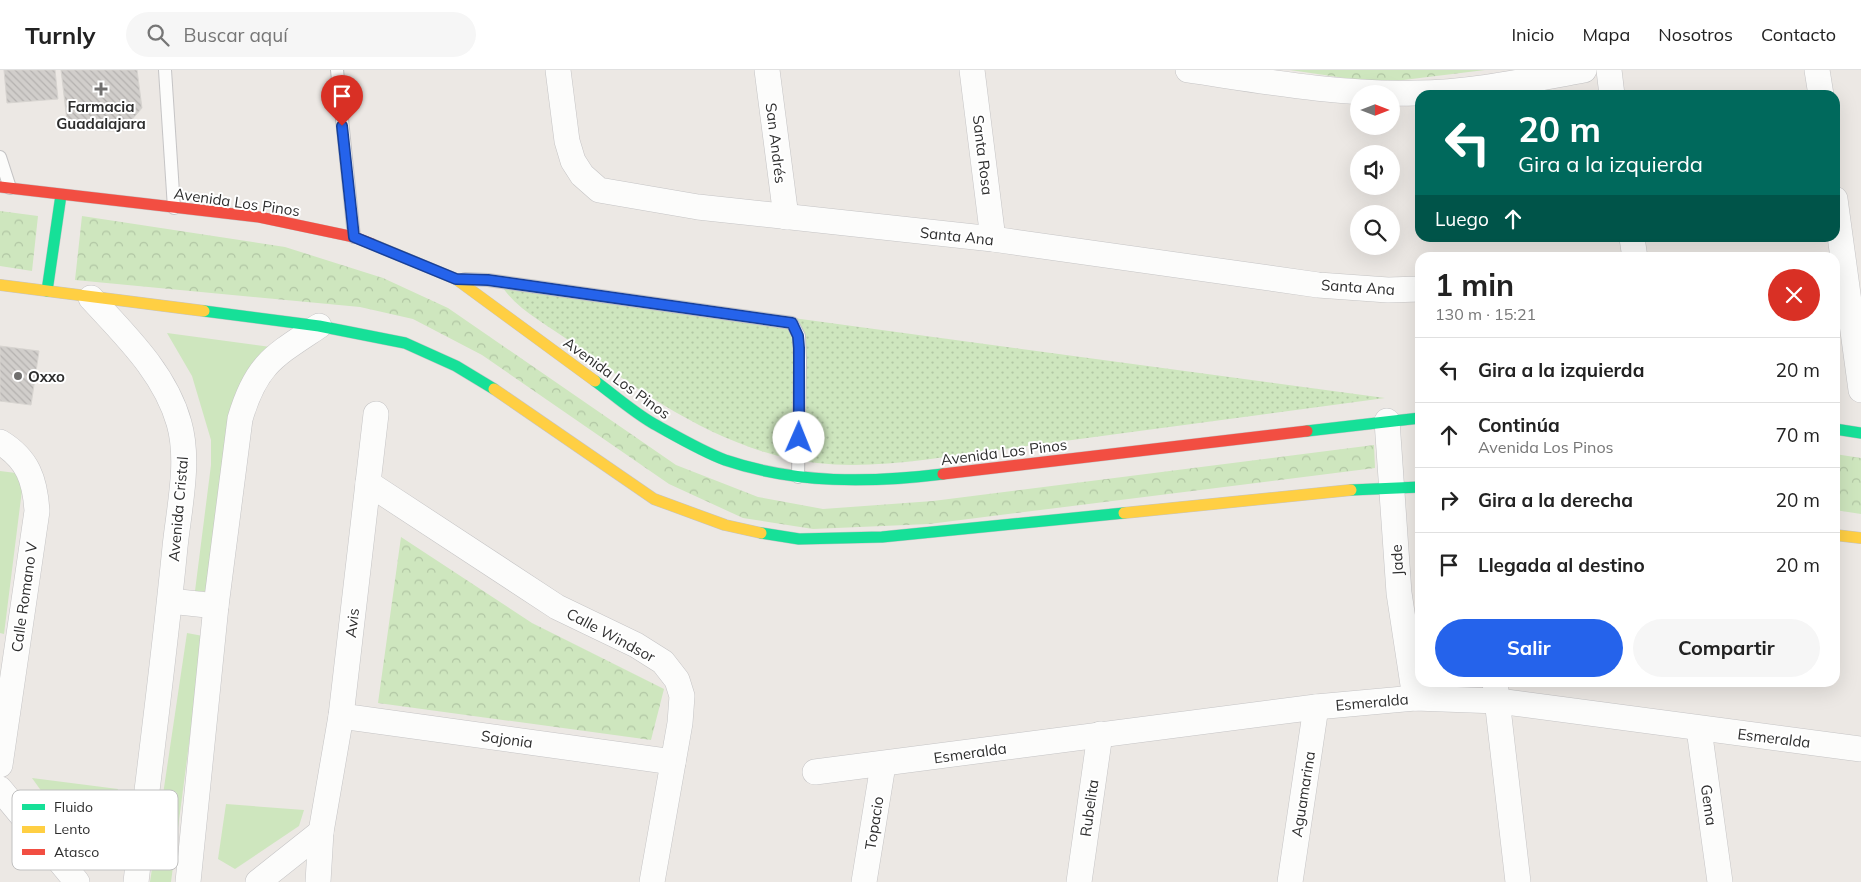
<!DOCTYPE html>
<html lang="es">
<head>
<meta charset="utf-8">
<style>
  :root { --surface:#fff; --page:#f6f6f6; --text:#222; --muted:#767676; --line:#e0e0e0; --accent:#2563eb }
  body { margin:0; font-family:Mulish,sans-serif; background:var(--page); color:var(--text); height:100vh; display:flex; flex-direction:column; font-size:19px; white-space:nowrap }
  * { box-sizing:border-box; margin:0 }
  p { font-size:16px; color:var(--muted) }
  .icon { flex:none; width:28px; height:28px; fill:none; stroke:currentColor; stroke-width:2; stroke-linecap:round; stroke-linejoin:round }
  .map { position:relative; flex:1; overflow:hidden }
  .panel { position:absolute; left:1415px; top:182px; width:425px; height:435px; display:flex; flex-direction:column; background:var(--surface); border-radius:15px; box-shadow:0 5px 20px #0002 }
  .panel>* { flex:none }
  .hud { position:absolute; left:1415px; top:20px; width:425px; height:152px; border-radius:15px; box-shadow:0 5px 20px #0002; background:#00695c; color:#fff; overflow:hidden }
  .needle { width:32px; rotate:90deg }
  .fabs { position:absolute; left:1350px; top:15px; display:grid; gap:10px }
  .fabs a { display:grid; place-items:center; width:50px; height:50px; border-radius:50%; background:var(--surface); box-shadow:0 5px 20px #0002; font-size:25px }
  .pin { position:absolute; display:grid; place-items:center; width:42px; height:42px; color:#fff; margin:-51px -21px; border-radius:50% 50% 50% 0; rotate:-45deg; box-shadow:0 0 5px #0007 }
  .pin .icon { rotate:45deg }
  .me { position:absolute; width:55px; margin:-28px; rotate:1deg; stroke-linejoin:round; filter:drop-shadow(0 0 4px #0008) }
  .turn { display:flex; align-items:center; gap:18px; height:105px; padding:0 20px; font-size:22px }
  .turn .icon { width:65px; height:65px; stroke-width:2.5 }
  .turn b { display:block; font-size:35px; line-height:42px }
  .then { display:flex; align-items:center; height:48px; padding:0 20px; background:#0003; gap:10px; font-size:19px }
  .round { display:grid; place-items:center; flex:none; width:52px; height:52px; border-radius:26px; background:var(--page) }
  .summary { display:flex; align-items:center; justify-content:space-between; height:85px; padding:0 20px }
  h1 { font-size:30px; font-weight:700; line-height:38px }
  .cta { display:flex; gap:10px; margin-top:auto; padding:10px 20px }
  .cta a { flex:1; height:58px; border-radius:30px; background:var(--accent); color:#fff; font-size:20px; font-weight:700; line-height:58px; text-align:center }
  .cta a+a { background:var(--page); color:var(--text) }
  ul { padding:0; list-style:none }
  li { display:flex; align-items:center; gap:15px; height:65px; padding:0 20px; border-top:1px solid var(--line) }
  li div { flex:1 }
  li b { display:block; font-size:19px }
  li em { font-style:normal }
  header { display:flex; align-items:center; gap:30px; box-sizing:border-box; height:70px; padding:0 25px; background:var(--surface); border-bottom:1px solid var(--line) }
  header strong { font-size:24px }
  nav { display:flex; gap:28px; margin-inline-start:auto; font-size:18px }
  .search { width:350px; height:45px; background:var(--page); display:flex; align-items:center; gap:12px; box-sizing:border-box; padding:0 18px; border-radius:28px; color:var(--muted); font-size:19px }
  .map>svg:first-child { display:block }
  .grass { fill:#cee6be }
  .forest { fill:url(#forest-crowns) }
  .garden { fill:url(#garden-dots) }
  .building { fill:url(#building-back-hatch); stroke:#d7d4d0 }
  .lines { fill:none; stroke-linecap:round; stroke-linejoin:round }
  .lane-casing { stroke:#c5c4c5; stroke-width:14 }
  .street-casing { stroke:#c5c4c5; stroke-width:26 }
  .fast-casing { stroke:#c5c4c5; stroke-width:12 }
  .slow-casing { stroke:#c5c4c5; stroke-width:12 }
  .jam-casing { stroke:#c5c4c5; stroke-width:12 }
  .lane { stroke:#fcfcfb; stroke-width:12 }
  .street { stroke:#fcfcfb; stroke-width:25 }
  .fast { stroke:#16e098; stroke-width:11 }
  .slow { stroke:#ffcf43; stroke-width:11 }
  .jam { stroke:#f24e42; stroke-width:11 }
  .route-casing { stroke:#184099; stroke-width:12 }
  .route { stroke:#2563eb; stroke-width:9 }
  .poi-dot { fill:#706f6e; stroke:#fff; stroke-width:2 }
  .labels { text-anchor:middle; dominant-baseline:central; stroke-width:4; stroke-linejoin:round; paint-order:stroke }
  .poi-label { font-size:15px; font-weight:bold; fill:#2e2e2e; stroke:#fff }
  .street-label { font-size:15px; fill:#2e2e2e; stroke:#fff }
  .key { fill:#fff; stroke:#c0c0c0; stroke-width:1 }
  .key-label { font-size:14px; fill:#2e2e2e }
</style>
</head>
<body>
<header>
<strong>Turnly</strong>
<div class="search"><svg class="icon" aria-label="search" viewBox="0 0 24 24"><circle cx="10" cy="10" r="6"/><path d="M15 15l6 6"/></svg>Buscar aquí</div>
<nav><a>Inicio</a><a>Mapa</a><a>Nosotros</a><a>Contacto</a></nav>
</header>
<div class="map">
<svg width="1861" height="812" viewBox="0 0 1861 812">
  <defs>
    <pattern id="forest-crowns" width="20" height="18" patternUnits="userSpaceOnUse" patternTransform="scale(1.25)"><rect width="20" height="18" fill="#cee6be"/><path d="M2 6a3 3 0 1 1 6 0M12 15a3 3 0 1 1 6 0" fill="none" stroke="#b1c6a4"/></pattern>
    <pattern id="garden-dots" width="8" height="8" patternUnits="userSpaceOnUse" patternTransform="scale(1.25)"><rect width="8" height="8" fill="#cee6be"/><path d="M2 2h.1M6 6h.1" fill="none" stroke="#b1c6a4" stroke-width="1.8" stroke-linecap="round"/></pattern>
    <pattern id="building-back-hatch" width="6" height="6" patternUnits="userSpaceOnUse" patternTransform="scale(1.25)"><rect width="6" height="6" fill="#d1cecb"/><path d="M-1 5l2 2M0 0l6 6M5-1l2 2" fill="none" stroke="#b4b1af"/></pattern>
  </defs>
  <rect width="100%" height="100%" fill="#ece8e4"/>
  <g class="grass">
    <path d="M167,263L278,278L249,302L212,522L195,521L211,395V370L192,306Z"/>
    <path d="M0,401L24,404L4,564L0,563Z"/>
    <path d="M187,563L203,566L171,812H150Z"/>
    <path d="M32,708L118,719L107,783L85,782Z"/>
    <path d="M226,734L304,740L299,756L235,799L218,789Z"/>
  </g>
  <g class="forest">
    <path d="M1290,0H1485L1379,13Z"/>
    <path d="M0,141L38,146L32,201L0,196Z"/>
    <path d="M82,146L285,177L383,208L448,238L676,395L758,427L823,439L933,431L1374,375L1375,398L929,454L813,459L743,448L669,414L482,285L413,249L360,237L75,210Z"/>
    <path d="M1835,384L1861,388V444L1835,440Z"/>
    <path d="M401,467L532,553L664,619L651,670L378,633Z"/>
  </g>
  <path class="garden" d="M497,208L1385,328L923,390C888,394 852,397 817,393C725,383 643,324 571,272C545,253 511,237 497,208Z"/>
  <g class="building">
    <path d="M4,0H55L58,29L7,33Z"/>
    <path d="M61,0H137L142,38L122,61L74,60L72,50L67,51Z"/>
    <path d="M0,276L39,281L31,335L0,331Z"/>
  </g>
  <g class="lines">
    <defs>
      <g id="lane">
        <path d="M165,0L174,138"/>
        <path d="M337,0L354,167"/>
        <path d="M0,87L10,118"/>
        <path d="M465,209L488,210L792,253L799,266L800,291L798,407"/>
      </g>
      <g id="street">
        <path d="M558,0L567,71L573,91L582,105L599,120L698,137L993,169L1318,215L1388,220L1420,219"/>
        <path d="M767,0L786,147"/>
        <path d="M972,0L993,169"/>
        <path d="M1188,0C1263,11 1339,25 1415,23C1471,23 1529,10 1584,0"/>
        <path d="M1609,0L1612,25"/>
        <path d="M1817,0L1821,25"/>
        <path d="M1835,129L1861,320"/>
        <path d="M1632,168L1635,188"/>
        <path d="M91,228C125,265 165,303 179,353C190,391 179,438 175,477C164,589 149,701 136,812"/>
        <path d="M1387,351L1399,523L1415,628"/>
        <path d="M0,372C28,389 35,410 37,441L0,695"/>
        <path d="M368,413L557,537L636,575L663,592L677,610L682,626L680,653L652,812"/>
        <path d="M170,531L216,536"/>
        <path d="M1495,612L1518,812"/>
        <path d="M341,646L673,692"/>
        <path d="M1699,659L1720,812"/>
        <path d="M815,702L1316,637L1415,628L1498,631L1861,679"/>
        <path d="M0,719L77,812"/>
        <path d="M188,812L216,536L240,349C256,294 274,286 319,256"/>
        <path d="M258,812L321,762"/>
        <path d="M318,812L321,762L341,646L376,344"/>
        <path d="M864,812L883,695"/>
        <path d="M1079,812L1100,664"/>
        <path d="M1290,812L1316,637"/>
      </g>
      <g id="fast">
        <path d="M47,221L61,125"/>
        <path d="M204,241L319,256L405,273L456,296L494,319"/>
        <path d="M595,311C614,325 633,342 654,354C676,366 701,381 725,390C796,414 870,413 943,404"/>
        <path d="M1835,359L1861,363"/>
        <path d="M1307,361L1420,348"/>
        <path d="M1351,420L1420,417"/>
        <path d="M761,463L799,469L882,467L1124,443"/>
      </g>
      <g id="slow">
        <path d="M372,174L456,209L595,311"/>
        <path d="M0,215L204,241"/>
        <path d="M494,319L654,429L725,455L761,463"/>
        <path d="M1124,443L1351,420"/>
        <path d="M1835,465L1861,468"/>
      </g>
      <g id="jam">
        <path d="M0,117L259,147L354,167L372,174"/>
        <path d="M943,404L1307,361"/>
      </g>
    </defs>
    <use href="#lane" class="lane-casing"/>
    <use href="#street" class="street-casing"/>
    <use href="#fast" class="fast-casing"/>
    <use href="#slow" class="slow-casing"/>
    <use href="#jam" class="jam-casing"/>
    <use href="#lane" class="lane"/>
    <use href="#street" class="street"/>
    <use href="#fast" class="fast"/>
    <use href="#slow" class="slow"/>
    <use href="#jam" class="jam"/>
  </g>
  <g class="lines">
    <defs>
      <path id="route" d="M342,56L354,167L456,209L488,210L792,253L798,266L799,278V368"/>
    </defs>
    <use href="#route" class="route-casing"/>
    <use href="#route" class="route"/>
  </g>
  <g class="poi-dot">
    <path d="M98.5 11.5h5v5h5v5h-5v5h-5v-5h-5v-5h5z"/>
    <circle cx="18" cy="306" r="5"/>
  </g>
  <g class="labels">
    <g class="poi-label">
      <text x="101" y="36">Farmacia<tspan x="101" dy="17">Guadalajara</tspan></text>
      <text x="28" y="306" text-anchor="start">Oxxo</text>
    </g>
    <g class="street-label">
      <text transform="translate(776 73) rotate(83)">San Andrés</text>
      <text transform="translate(983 85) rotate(83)">Santa Rosa</text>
      <text transform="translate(237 132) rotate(8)">Avenida Los Pinos</text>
      <text transform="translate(957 166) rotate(6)">Santa Ana</text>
      <text transform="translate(1358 217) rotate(4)">Santa Ana</text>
      <text transform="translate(617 308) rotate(36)">Avenida Los Pinos</text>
      <text transform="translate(1004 382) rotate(-7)">Avenida Los Pinos</text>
      <text transform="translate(178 439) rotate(-85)">Avenida Cristal</text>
      <text transform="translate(1397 490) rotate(-93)">Jade</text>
      <text transform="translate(24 527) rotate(-82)">Calle Romano V</text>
      <text transform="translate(352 553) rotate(-83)">Avis</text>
      <text transform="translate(611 565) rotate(28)">Calle Windsor</text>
      <text transform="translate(1372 632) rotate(-5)">Esmeralda</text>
      <text transform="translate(1774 668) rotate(7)">Esmeralda</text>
      <text transform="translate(507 669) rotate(8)">Sajonia</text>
      <text transform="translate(970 683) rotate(-8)">Esmeralda</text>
      <text transform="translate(1303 724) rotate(-81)">Aguamarina</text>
      <text transform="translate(1709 735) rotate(82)">Gema</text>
      <text transform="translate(1089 738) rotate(-82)">Rubelita</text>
      <text transform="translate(874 753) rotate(-81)">Topacio</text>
    </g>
  </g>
  <rect x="12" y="720" width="166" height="80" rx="8" class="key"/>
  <rect x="22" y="734" width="23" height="6" fill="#16e098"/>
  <rect x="22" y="756" width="23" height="7" fill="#ffcf43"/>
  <rect x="22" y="779" width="23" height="6" fill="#f24e42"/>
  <g class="key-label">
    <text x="54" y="742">Fluido</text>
    <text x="54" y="764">Lento</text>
    <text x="54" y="787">Atasco</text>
  </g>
</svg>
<div class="fabs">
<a><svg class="needle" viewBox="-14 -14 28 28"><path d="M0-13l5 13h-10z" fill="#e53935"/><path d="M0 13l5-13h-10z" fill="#767676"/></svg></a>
<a><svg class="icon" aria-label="sound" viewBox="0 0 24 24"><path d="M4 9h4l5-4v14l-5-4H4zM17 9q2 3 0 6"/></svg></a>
<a><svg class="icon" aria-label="search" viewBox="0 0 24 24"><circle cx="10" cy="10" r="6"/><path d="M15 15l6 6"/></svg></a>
</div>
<div class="pin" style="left:342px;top:56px;background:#d93025"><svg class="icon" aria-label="arrive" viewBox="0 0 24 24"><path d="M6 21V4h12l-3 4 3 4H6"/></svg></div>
<svg class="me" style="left:799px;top:368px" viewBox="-20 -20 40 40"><circle r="19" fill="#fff"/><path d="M0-13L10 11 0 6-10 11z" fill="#2563eb"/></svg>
<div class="hud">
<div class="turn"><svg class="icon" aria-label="left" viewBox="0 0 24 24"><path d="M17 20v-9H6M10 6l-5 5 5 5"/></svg><div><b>20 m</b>Gira a la izquierda</div></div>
<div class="then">Luego<svg class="icon" aria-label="ahead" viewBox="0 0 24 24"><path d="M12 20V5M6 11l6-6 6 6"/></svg></div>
</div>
<section class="panel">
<div class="summary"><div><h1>1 min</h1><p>130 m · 15:21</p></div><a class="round" style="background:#d93025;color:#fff"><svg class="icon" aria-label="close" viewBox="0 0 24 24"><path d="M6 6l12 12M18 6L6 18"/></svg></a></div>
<ul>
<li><svg class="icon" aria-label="left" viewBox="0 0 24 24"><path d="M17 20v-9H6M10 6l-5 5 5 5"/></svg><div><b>Gira a la izquierda</b></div><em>20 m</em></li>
<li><svg class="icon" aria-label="ahead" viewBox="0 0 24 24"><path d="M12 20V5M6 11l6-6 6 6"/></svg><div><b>Continúa</b><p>Avenida Los Pinos</p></div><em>70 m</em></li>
<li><svg class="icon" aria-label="right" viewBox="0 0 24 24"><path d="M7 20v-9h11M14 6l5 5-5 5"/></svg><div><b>Gira a la derecha</b></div><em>20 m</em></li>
<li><svg class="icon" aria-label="arrive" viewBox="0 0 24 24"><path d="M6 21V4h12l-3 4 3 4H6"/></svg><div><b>Llegada al destino</b></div><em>20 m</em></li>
</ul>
<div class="cta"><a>Salir</a><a>Compartir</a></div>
</section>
</div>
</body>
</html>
